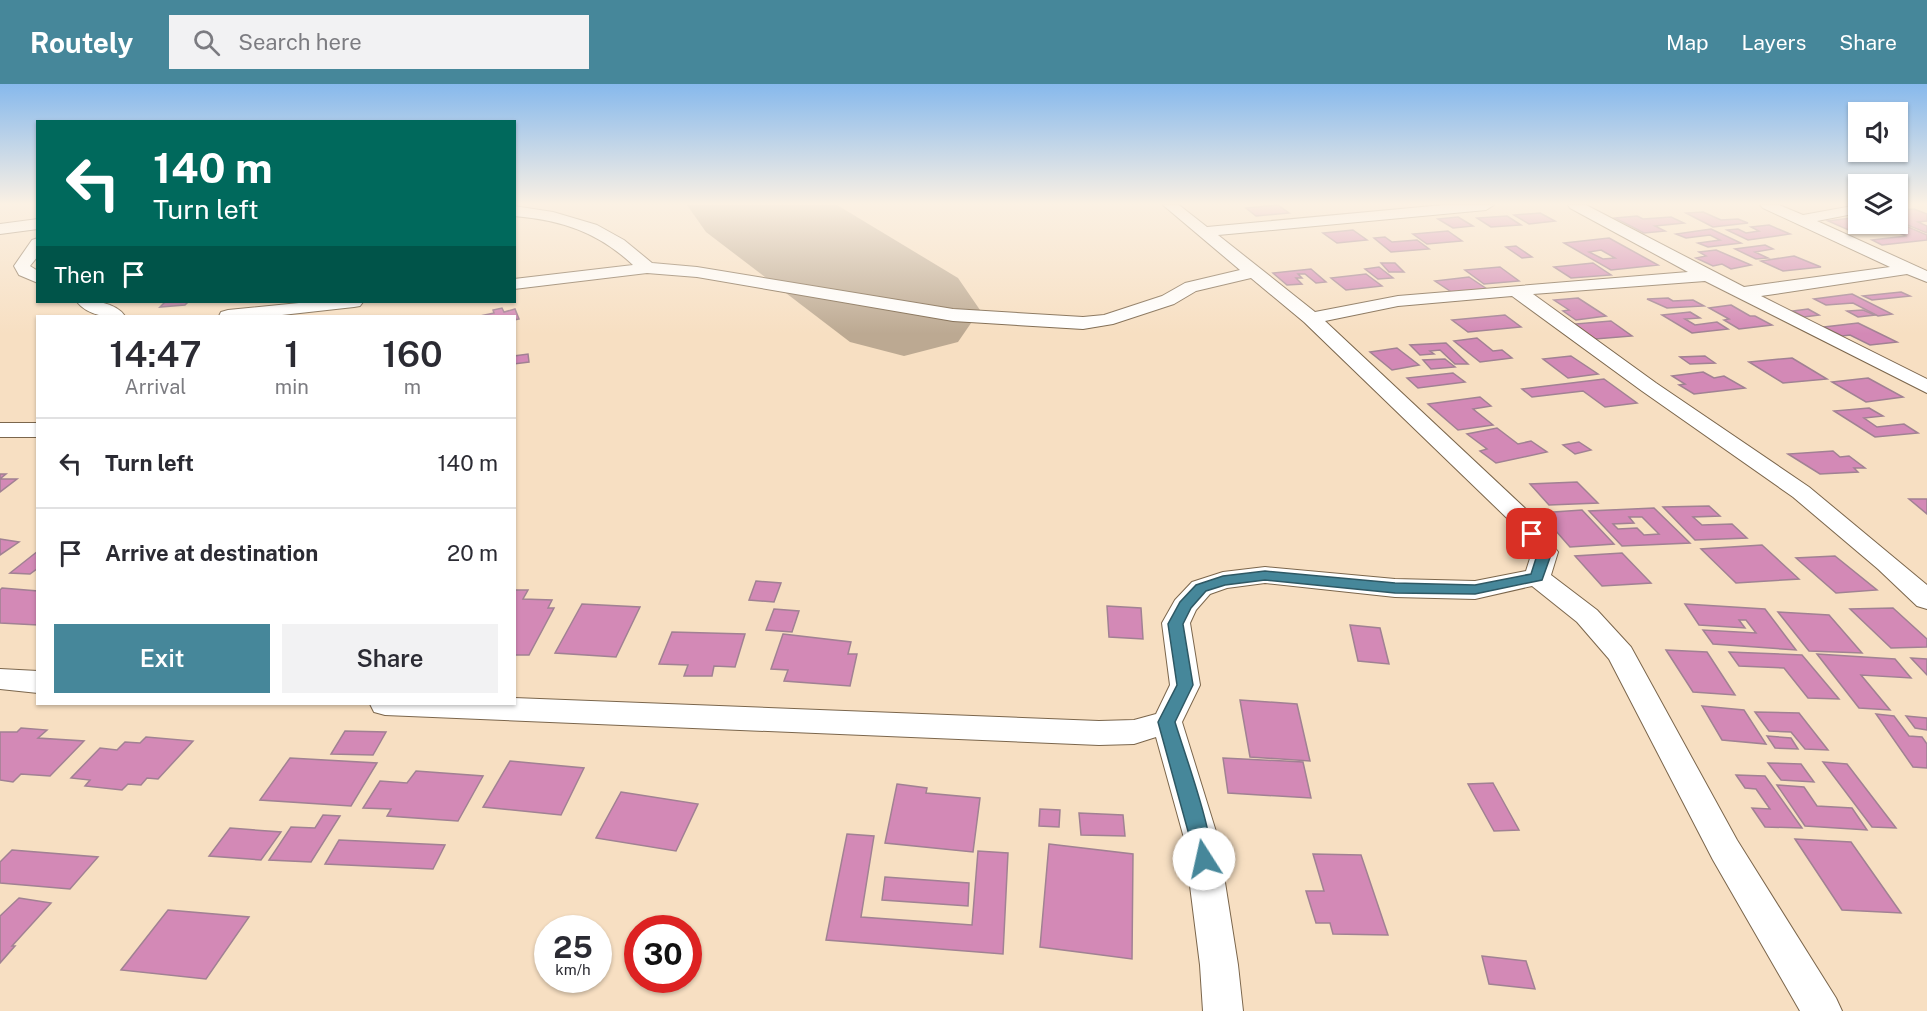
<!DOCTYPE html>
<html lang="en">
<head>
<meta charset="utf-8">
<style>
  :root { --surface:#fff; --page:#f2f2f3; --text:#2b2b33; --muted:#7c7c81; --line:#e1e1e2; --accent:#46879a }
  body { margin:0; font-family:"Public Sans",sans-serif; background:var(--page); color:var(--text); height:100vh; display:flex; flex-direction:column; font-size:22px; white-space:nowrap }
  * { box-sizing:border-box; margin:0 }
  p { font-size:20px; color:var(--muted) }
  .icon { flex:none; width:33px; height:33px; fill:none; stroke:currentColor; stroke-width:2; stroke-linecap:round; stroke-linejoin:round }
  .map { position:relative; flex:1; overflow:hidden }
  .details { position:absolute; left:36px; top:231px; width:480px; height:390px; display:flex; flex-direction:column; background:var(--surface); border-radius:0px; box-shadow:0 2px 4px #0004 }
  .details>* { flex:none }
  .hud { position:absolute; left:36px; top:36px; width:480px; height:183px; border-radius:0px; box-shadow:0 2px 4px #0004; background:#00695c; color:#fff; overflow:hidden }
  .controls { position:absolute; left:1848px; top:18px; display:grid; gap:12px }
  .controls a { display:grid; place-items:center; width:60px; height:60px; border-radius:0px; background:var(--surface); box-shadow:0 2px 4px #0004; font-size:30px }
  .speed { position:absolute; left:534px; top:831px; display:flex; gap:12px; font-size:30px; font-weight:700; text-align:center }
  .speed>* { display:grid; place-content:center; width:78px; height:78px; border-radius:50%; background:var(--surface); box-shadow:0 2px 4px #0004; line-height:1 }
  .speed small { font-size:15px; font-weight:400 }
  .speed .limit { border:9px solid #d22; background:#fff; color:#111 }
  .pin { position:absolute; display:grid; place-items:center; width:51px; height:51px; color:#fff; margin:-26px; border-radius:12px; box-shadow:0 3px 9px #0006 }
  .me { position:absolute; width:66px; margin:-33px; rotate:350deg; stroke-linejoin:round; filter:drop-shadow(0 0 4px #0008) }
  .turn { display:flex; align-items:center; gap:21px; height:126px; padding:0 18px; font-size:27px }
  .turn .icon { width:78px; height:78px; stroke-width:2.5 }
  .turn b { display:block; font-size:42px; line-height:51px }
  .then { display:flex; align-items:center; height:57px; padding:0 18px; background:#0003; gap:12px; font-size:22px }
  .eta { display:flex; justify-content:space-evenly; align-items:center; height:102px; text-align:center }
  .eta b { font-size:36px; font-weight:600; line-height:42px }
  .button { display:flex; gap:12px; margin-top:auto; padding:12px 18px }
  .button a { flex:1; height:69px; border-radius:0px; background:var(--accent); color:#fff; font-size:24px; font-weight:600; line-height:69px; text-align:center }
  .button a+a { background:var(--page); color:var(--text) }
  ul { padding:0; list-style:none }
  li { display:flex; align-items:center; gap:18px; height:90px; padding:0 18px; border-top:2px solid var(--line) }
  li div { flex:1 }
  li b { display:block; font-size:22px }
  li em { font-style:normal }
  header { display:flex; align-items:center; gap:36px; box-sizing:border-box; height:84px; padding:0 30px; background:var(--accent); color:#fff }
  header strong { font-size:28px }
  nav { display:flex; gap:33px; margin-inline-start:auto; font-size:21px }
  .search { width:420px; height:54px; background:var(--page); display:flex; align-items:center; gap:15px; box-sizing:border-box; padding:0 21px; border-radius:0px; color:var(--muted); font-size:22px }
  .map>svg:first-child { display:block }
  .lines { fill:none; stroke-linecap:round; stroke-linejoin:round }
  .runway { fill:#bca992; fill-rule:evenodd }
  .building { fill:#d389b6; stroke:#a18193; stroke-width:1.5; fill-rule:evenodd }
  .minor-casing { stroke:#7b664c; stroke-width:2 }
  .minor { fill:#fff; fill-rule:evenodd }
  .route { fill:#46879a; stroke:#2e5864; stroke-width:1.5 }
</style>
</head>
<body>
<header>
<strong>Routely</strong>
<div class="search"><svg class="icon" aria-label="search" viewBox="0 0 24 24"><circle cx="10" cy="10" r="6"/><path d="M15 15l6 6"/></svg>Search here</div>
<nav><a>Map</a><a>Layers</a><a>Share</a></nav>
</header>
<div class="map">
<svg width="1927" height="927" viewBox="0 0 1927 927">
  <rect width="100%" height="100%" fill="#f7dfc2"/>
  <g class="lines">
    <path class="runway" d="M687,121H837L958,194L980,226L958,258L904,272L850,258L706,148Z"/>
  </g>
  <g class="building">
    <path d="M1278,121L1289,129L1256,132L1246,124Z"/>
    <path d="M1914,125L1927,130V137L1918,138L1927,142V149L1898,137V126Z"/>
    <path d="M1703,128L1721,136L1738,135L1748,139L1713,143L1686,129Z"/>
    <path d="M1540,129L1555,137L1529,140L1514,131Z"/>
    <path d="M1507,132L1521,141L1491,143L1477,134Z"/>
    <path d="M1637,132L1643,135L1671,133L1684,139L1655,142L1665,147L1644,149L1615,134Z"/>
    <path d="M1458,133L1473,142L1453,144L1438,135Z"/>
    <path d="M1858,133V140L1898,138L1904,141L1851,147L1828,137Z"/>
    <path d="M1769,141L1790,150L1748,156L1727,146L1738,145L1746,149L1759,147L1751,143Z"/>
    <path d="M1908,143L1927,151V156L1882,161L1872,156L1907,152L1896,148L1907,147L1902,144Z"/>
    <path d="M1711,145L1741,159L1708,163L1698,159L1720,156L1710,151L1686,154L1676,150Z"/>
    <path d="M1353,146L1367,156L1337,159L1323,149Z"/>
    <path d="M1448,147L1462,157L1427,160L1413,150Z"/>
    <path d="M1385,153L1392,158L1417,156L1429,165L1391,168L1374,154Z"/>
    <path d="M1609,154L1658,181L1611,186L1564,159ZM1601,166L1615,174L1603,175L1589,168Z"/>
    <path d="M1765,161L1773,165L1755,168L1768,174L1756,175L1735,165Z"/>
    <path d="M1516,162L1532,173L1522,174L1506,163Z"/>
    <path d="M1716,166L1751,181L1731,185L1722,180L1713,182L1696,174L1706,172L1699,168Z"/>
    <path d="M1794,172L1821,183L1783,187L1761,177Z"/>
    <path d="M1381,179H1395L1404,188H1389Z"/>
    <path d="M1593,179L1611,191L1571,194L1554,183Z"/>
    <path d="M1379,183L1393,194L1378,195L1365,185Z"/>
    <path d="M1500,183L1519,197L1484,200L1465,186Z"/>
    <path d="M1311,185L1326,198L1316,199L1305,190H1298L1302,194H1296L1302,200L1287,201L1273,189Z"/>
    <path d="M1366,190L1382,202L1346,206L1331,194Z"/>
    <path d="M1469,193L1487,205L1453,209L1435,197Z"/>
    <path d="M1901,208L1910,212L1872,216L1863,212Z"/>
    <path d="M1852,210L1892,230L1878,232L1853,219L1826,221L1814,215Z"/>
    <path d="M1578,214L1606,232L1576,236L1563,227L1569,226L1554,216Z"/>
    <path d="M1668,214L1673,217L1693,216L1704,222L1667,224L1647,215Z"/>
    <path d="M165,218H188L185,221L160,223Z"/>
    <path d="M1731,221L1750,232H1755L1772,241L1739,245L1724,236L1729,235L1709,224Z"/>
    <path d="M502,224L504,228L515,225L519,235L514,236V232H480L494,229L493,226Z"/>
    <path d="M1808,225L1819,231L1804,233L1793,227Z"/>
    <path d="M1863,226L1875,231L1858,233L1847,227Z"/>
    <path d="M1690,228L1700,234L1685,235L1695,241L1717,238L1728,245L1692,249L1662,231Z"/>
    <path d="M1505,231L1521,243L1468,248L1452,236Z"/>
    <path d="M1611,237L1632,252L1595,255L1575,240Z"/>
    <path d="M1858,239L1897,258L1870,261L1850,251L1842,252L1824,243Z"/>
    <path d="M1477,254L1493,267L1502,266L1512,274L1480,278L1454,257Z"/>
    <path d="M1446,259L1468,280H1455L1440,266L1430,267L1434,270L1420,271L1410,261Z"/>
    <path d="M1397,264L1419,281L1392,286L1370,268Z"/>
    <path d="M528,270L529,278L514,280V272Z"/>
    <path d="M1571,272L1598,290L1568,294L1543,275Z"/>
    <path d="M1705,272L1715,279L1690,280L1680,273Z"/>
    <path d="M1792,274L1827,295L1783,299L1749,278Z"/>
    <path d="M1445,275L1455,283L1431,285L1423,276Z"/>
    <path d="M1703,288L1714,294L1724,292L1745,304L1694,310L1679,301L1685,300L1672,292Z"/>
    <path d="M1453,289L1465,298L1418,304L1407,294Z"/>
    <path d="M1868,294L1903,313L1866,318L1832,298Z"/>
    <path d="M1604,295L1637,319L1605,323L1583,307L1532,313L1522,305Z"/>
    <path d="M1480,313L1491,322L1473,325L1493,341L1458,346L1428,320Z"/>
    <path d="M1869,324L1883,332L1864,334L1877,343L1904,340L1918,349L1875,353L1834,327Z"/>
    <path d="M1497,344L1518,360L1531,357L1547,368L1496,379L1480,367L1487,365L1467,350Z"/>
    <path d="M1579,358L1591,366L1575,370L1563,361Z"/>
    <path d="M1833,367L1840,373L1849,372L1865,384H1854L1858,388L1820,390L1788,370Z"/>
    <path d="M0,390H6L0,395H17L0,408Z"/>
    <path d="M1577,398L1598,419L1549,421L1530,400Z"/>
    <path d="M1909,415H1927V430Z"/>
    <path d="M1709,422L1720,432L1693,433L1702,441L1732,440L1747,454L1695,456L1663,423Z"/>
    <path d="M1654,424L1690,459L1622,462L1589,427ZM1629,433H1642L1659,450L1644,451L1637,444L1618,445L1613,440L1634,439Z"/>
    <path d="M1582,426L1614,460L1570,463L1540,429Z"/>
    <path d="M0,455L19,458L0,471Z"/>
    <path d="M1762,461L1799,495L1736,499L1701,465Z"/>
    <path d="M38,467V484L30,490L10,489Z"/>
    <path d="M1622,469L1651,499L1602,502L1575,472Z"/>
    <path d="M1835,472L1877,506L1836,509L1796,474Z"/>
    <path d="M756,497L781,499L774,518L749,516Z"/>
    <path d="M2,504L38,507V541L0,539V506Z"/>
    <path d="M514,506H528L523,515L552,516L548,524H554L529,571H514Z"/>
    <path d="M582,520L640,523L616,573L555,569Z"/>
    <path d="M1685,520L1765,525L1796,566L1713,560L1703,546L1756,549L1746,536H1739L1745,544L1699,541Z"/>
    <path d="M1107,522L1141,524L1143,555L1109,553Z"/>
    <path d="M1893,524L1927,555V563L1891,564L1850,525Z"/>
    <path d="M774,525L799,527L792,548L766,546Z"/>
    <path d="M1778,528L1829,531L1862,569L1809,567Z"/>
    <path d="M1350,541L1380,544L1389,580L1358,577Z"/>
    <path d="M672,548L745,550L735,583L714,582L712,592H684L688,581L659,580Z"/>
    <path d="M783,550L851,558L848,570H857L850,602L784,597L788,586L771,585Z"/>
    <path d="M1666,566L1707,568L1735,611L1693,608Z"/>
    <path d="M1729,568L1802,571L1839,615L1808,614L1784,584L1739,582Z"/>
    <path d="M1817,570L1895,575L1911,594L1861,591L1890,626L1859,624Z"/>
    <path d="M1911,574L1927,575V591Z"/>
    <path d="M1240,616L1297,620L1310,677L1250,673Z"/>
    <path d="M1702,622L1744,626L1766,660L1722,656Z"/>
    <path d="M1755,628L1799,629L1828,666L1805,665L1791,648L1769,647Z"/>
    <path d="M1876,630L1894,632L1909,652L1922,653L1927,660V684L1913,683Z"/>
    <path d="M1906,632L1927,634V646L1915,644Z"/>
    <path d="M21,644L47,646L38,654L84,657L50,692L21,690L13,698L0,696V648H17Z"/>
    <path d="M345,647L386,648L373,671L331,670Z"/>
    <path d="M1767,652L1791,654L1798,665L1775,664Z"/>
    <path d="M146,653L193,657L158,695L147,694L141,701L128,700L122,706L85,702L90,696L71,694L100,664L117,666L125,658L140,659Z"/>
    <path d="M290,674L377,679L351,722L260,716Z"/>
    <path d="M1223,674L1303,678L1311,714L1228,709Z"/>
    <path d="M510,677L584,684L561,731L483,723Z"/>
    <path d="M1823,678L1847,680L1896,744L1872,743Z"/>
    <path d="M1768,679L1801,680L1814,698L1781,696Z"/>
    <path d="M416,687L483,692L458,737L387,732L391,725L363,724L380,697L407,699Z"/>
    <path d="M1736,691L1765,692L1802,744L1765,743L1752,724L1770,725L1756,705L1745,704Z"/>
    <path d="M1493,699L1519,746L1494,747L1468,700Z"/>
    <path d="M897,700L927,704L926,709L980,714L973,768L885,759Z"/>
    <path d="M1777,701L1804,703L1817,722L1852,724L1867,746L1805,742Z"/>
    <path d="M621,708L698,720L676,767L596,754Z"/>
    <path d="M1040,725L1060,726L1059,743L1039,742Z"/>
    <path d="M1079,729L1123,731L1125,752L1081,751Z"/>
    <path d="M323,731L340,732L311,778L269,776L291,743L315,744Z"/>
    <path d="M230,744L281,748L261,776L209,772Z"/>
    <path d="M847,750L874,752L861,833L972,841L978,767L1008,769L1003,870L826,856Z"/>
    <path d="M1795,755L1851,758L1901,829L1842,826Z"/>
    <path d="M339,756L445,761L433,785L325,780Z"/>
    <path d="M1049,760L1133,770L1132,875L1040,863Z"/>
    <path d="M12,766L98,773L70,805L0,799V778Z"/>
    <path d="M1313,770L1361,771L1388,851L1333,850L1330,839H1316L1306,807H1324Z"/>
    <path d="M885,793L969,799L968,822L882,816Z"/>
    <path d="M19,814L51,819L12,862H15L0,879V832Z"/>
    <path d="M168,826L249,833L206,895L121,886Z"/>
    <path d="M1482,872L1526,877L1535,905L1489,900Z"/>
  </g>
  <g class="lines">
    <defs>
      <g id="minor">
        <path d="M1163,121H1179L1207,143L1443,121H1494L1486,126L1218,151L1315,228L1398,212L1688,188L1570,124L1568,121H1586L1744,203L1890,183L1763,124L1760,121H1779L1803,131L1858,121V129L1817,137L1927,187V198L1907,190L1761,212L1927,295V309L1705,197L1533,210L1656,299L1809,403L1927,501V525L1917,522L1878,485L1793,413L1642,307L1512,212L1398,222L1325,237L1528,427L1558,468L1551,491L1597,526L1631,563L1737,756L1836,914L1842,927H1800L1713,776L1609,575L1577,538L1532,502L1475,515L1395,513L1265,499L1227,504L1210,510L1196,526L1190,539L1200,601L1182,638L1218,754L1238,881L1243,927H1203L1200,881L1184,754L1156,653L1134,660L1099,661L385,631L374,628L370,620H514V614L1099,637L1134,636L1156,630L1170,601L1162,539L1175,516L1192,498L1223,488L1265,483L1395,495L1475,497L1526,487L1532,468L1510,437L1304,238L1251,194L1196,207L1174,220L1113,240L1083,245L953,237L697,193L647,189L514,205V195L633,181C598,148 561,136 514,132V122L553,128L597,141L624,156L652,179L697,183L953,225L1083,233L1104,231L1162,212L1185,199L1240,186Z"/>
        <path d="M38,135V145L0,150V140Z"/>
        <path d="M38,154V172L30,182L38,187V199L19,191L14,182L32,156Z"/>
        <path d="M77,218C93,216 115,218 125,232C109,234 88,232 77,218Z"/>
        <path d="M309,218H363L360,222L354,223L273,232H219L221,228L228,226Z"/>
        <rect x="0" y="339" width="38" height="14"/>
        <path d="M0,585L38,587V609L0,605Z"/>
      </g>
    </defs>
    <use href="#minor" class="minor-casing"/>
    <use href="#minor" class="minor"/>
  </g>
  <linearGradient id="sky" x2="0" y2="1"><stop stop-color="#87b9ec"/><stop offset="0.48" stop-color="#fbf1e4"/><stop offset="1" stop-color="#fbf1e4" stop-opacity="0"/></linearGradient>
  <rect width="1927" height="250" fill="url(#sky)"/>
  <path class="route" d="M1532,446L1536,447L1552,468L1542,496L1475,510L1395,509L1265,496L1225,501L1206,507L1191,524L1183,540L1193,601L1175,638C1182,662 1219,763 1210,780L1204,783L1197,780L1158,638L1177,601L1168,540L1180,518L1196,501L1223,492L1265,487L1395,499L1475,501L1531,490L1538,468L1525,450Z"/>
</svg>
<div class="controls">
<a><svg class="icon" aria-label="sound" viewBox="0 0 24 24"><path d="M4 9h4l5-4v14l-5-4H4zM17 9q2 3 0 6"/></svg></a>
<a><svg class="icon" aria-label="layers" viewBox="0 0 24 24"><path d="M12 4l9 5-9 5-9-5zM3 14l9 5 9-5"/></svg></a>
</div>
<div class="speed"><div>25<small>km/h</small></div><div class="limit">30</div></div>
<div class="pin" style="left:1532px;top:450px;background:#d93025"><svg class="icon" aria-label="arrive" viewBox="0 0 24 24"><path d="M6 21V4h12l-3 4 3 4H6"/></svg></div>
<svg class="me" style="left:1204px;top:775px" viewBox="-20 -20 40 40"><circle r="19" fill="#fff"/><path d="M0-13L10 11 0 6-10 11z" fill="#46879a"/></svg>
<div class="hud">
<div class="turn"><svg class="icon" aria-label="left" viewBox="0 0 24 24"><path d="M17 20v-9H6M10 6l-5 5 5 5"/></svg><div><b>140 m</b>Turn left</div></div>
<div class="then">Then<svg class="icon" aria-label="arrive" viewBox="0 0 24 24"><path d="M6 21V4h12l-3 4 3 4H6"/></svg></div>
</div>
<section class="details">
<div class="eta">
<div><b>14:47</b><p>Arrival</p></div>
<div><b>1</b><p>min</p></div>
<div><b>160</b><p>m</p></div>
</div>
<ul>
<li><svg class="icon" aria-label="left" viewBox="0 0 24 24"><path d="M17 20v-9H6M10 6l-5 5 5 5"/></svg><div><b>Turn left</b></div><em>140 m</em></li>
<li><svg class="icon" aria-label="arrive" viewBox="0 0 24 24"><path d="M6 21V4h12l-3 4 3 4H6"/></svg><div><b>Arrive at destination</b></div><em>20 m</em></li>
</ul>
<div class="button"><a>Exit</a><a>Share</a></div>
</section>
</div>
</body>
</html>
